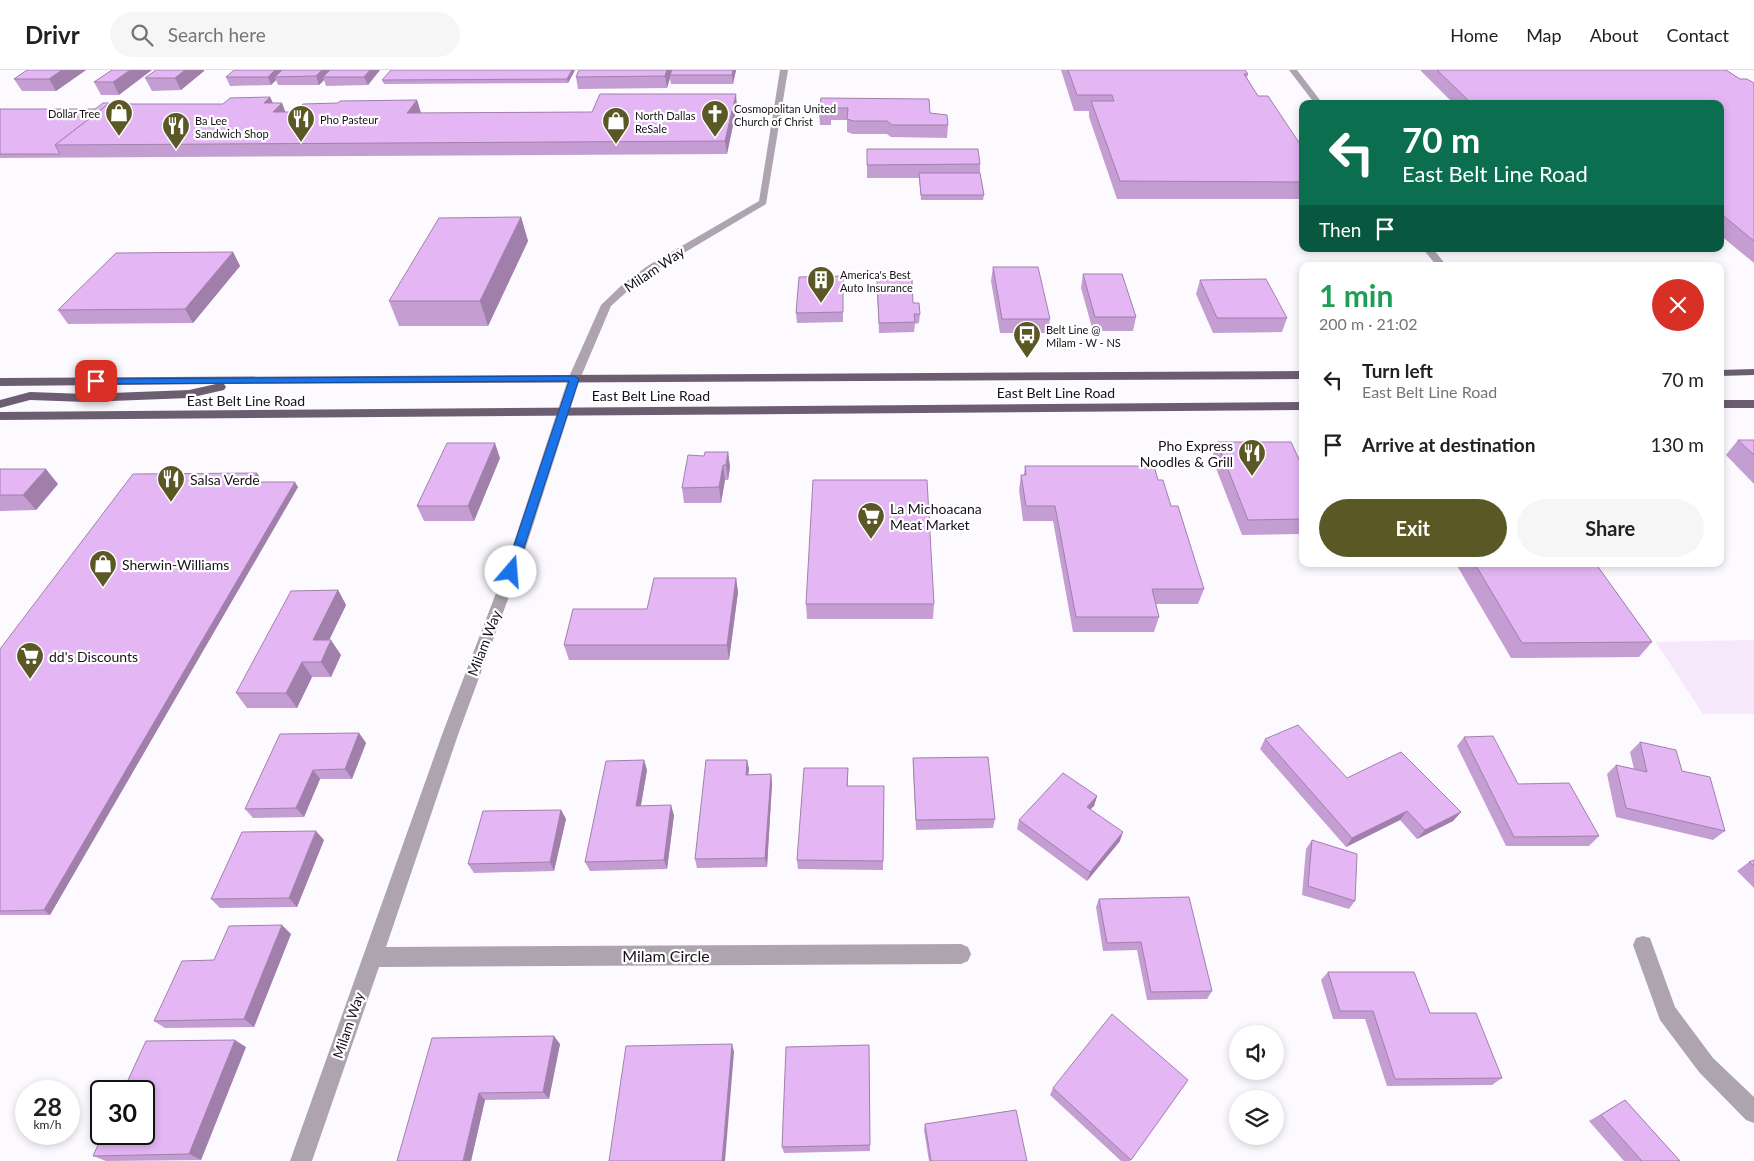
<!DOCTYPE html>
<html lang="en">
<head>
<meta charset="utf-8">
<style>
  :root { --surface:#fff; --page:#f6f6f6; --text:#202124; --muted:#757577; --line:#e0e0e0; --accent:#5a5825 }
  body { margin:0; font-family:Lato,sans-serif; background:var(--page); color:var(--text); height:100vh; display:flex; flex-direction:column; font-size:19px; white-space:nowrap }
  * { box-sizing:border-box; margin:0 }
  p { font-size:16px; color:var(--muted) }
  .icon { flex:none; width:28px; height:28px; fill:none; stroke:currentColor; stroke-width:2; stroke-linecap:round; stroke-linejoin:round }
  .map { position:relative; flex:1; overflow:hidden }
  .sheet { position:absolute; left:1299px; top:192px; width:425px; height:305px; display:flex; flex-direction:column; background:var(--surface); border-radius:10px; box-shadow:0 2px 8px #0003 }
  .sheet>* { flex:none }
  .guide { position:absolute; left:1299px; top:30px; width:425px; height:152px; border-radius:10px; box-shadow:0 2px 8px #0003; background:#0b6e4f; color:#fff; overflow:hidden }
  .buttons { position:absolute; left:1229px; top:955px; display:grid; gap:10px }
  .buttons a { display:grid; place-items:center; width:55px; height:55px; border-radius:50%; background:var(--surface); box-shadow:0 2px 8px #0003; font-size:25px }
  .speed { position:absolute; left:15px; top:1010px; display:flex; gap:10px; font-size:25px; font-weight:700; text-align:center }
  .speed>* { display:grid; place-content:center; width:65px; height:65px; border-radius:50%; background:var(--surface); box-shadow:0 2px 8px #0003; line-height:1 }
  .speed small { font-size:12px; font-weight:400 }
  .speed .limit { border:2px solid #111; border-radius:8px; background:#fff; color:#111 }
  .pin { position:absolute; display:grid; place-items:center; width:42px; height:42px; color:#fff; margin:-21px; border-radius:10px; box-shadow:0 2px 8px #0006 }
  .me { position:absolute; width:55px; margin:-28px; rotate:18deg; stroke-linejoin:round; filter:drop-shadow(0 0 4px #0008) }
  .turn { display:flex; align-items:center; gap:18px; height:105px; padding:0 20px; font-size:22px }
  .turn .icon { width:65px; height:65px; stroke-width:2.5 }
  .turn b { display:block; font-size:35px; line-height:42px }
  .then { display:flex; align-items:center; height:48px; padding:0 20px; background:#0003; gap:10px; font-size:19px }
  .round { display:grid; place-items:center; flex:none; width:52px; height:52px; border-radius:26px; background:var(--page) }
  .head { display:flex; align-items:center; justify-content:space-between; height:85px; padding:0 20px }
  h1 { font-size:30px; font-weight:700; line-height:38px; color:#1e9e55 }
  .action { display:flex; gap:10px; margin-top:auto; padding:10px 20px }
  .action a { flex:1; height:58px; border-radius:30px; background:var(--accent); color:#fff; font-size:20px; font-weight:700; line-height:58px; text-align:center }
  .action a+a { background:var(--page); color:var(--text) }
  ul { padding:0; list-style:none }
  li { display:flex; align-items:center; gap:15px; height:65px; padding:0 20px }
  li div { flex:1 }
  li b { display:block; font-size:19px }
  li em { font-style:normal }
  header { display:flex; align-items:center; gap:30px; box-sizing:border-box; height:70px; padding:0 25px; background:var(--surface); border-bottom:1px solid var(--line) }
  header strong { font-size:24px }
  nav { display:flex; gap:28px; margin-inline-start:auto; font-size:18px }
  .search { width:350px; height:45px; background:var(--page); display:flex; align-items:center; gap:12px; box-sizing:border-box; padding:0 18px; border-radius:28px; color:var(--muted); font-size:19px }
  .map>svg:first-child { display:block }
  .green { fill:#f6e7fb }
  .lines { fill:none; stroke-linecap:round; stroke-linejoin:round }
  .minor { fill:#ada4af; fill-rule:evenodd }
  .primary { fill:#6c5e71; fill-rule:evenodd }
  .wall { fill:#c49dd2 }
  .shaded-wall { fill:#a080ab }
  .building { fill:#e4b7f4; stroke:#a080ab }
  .route { fill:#1a73e8; stroke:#114b97 }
  .labels { text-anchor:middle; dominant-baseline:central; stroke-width:4.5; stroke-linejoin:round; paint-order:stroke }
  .far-poi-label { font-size:11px; fill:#171119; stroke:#fff; text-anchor:start }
  .street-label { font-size:14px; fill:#171119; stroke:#fff }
  .poi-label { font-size:14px; fill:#171119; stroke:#fff; text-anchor:start }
  .near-street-label { font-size:16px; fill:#171119; stroke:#fff }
</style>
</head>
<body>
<header>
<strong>Drivr</strong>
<div class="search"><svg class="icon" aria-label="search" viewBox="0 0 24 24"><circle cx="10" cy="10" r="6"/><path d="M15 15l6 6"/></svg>Search here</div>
<nav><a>Home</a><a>Map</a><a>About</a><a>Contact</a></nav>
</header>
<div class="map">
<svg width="1754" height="1091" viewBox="0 0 1754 1091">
  <rect width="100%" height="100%" fill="#fdfaff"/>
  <path class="green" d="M1754,570V644H1703L1656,572Z"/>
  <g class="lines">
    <g class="minor">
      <path d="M780,0H788L766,134L657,199L632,217L611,236L580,309L518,502L459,662L386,877L961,874L968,877L971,884L968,891L961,894L379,897L312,1091H290L443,662L504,502L568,309L601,235L624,213L649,195L759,131Z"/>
      <path d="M1289,0H1297L1323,34H1315Z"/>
      <path d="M1423,179H1433L1447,196H1437Z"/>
      <path d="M1643,866L1650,868L1675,937L1713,988L1754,1027V1053L1746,1050L1699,1002L1660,950L1633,875L1636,868Z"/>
    </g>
    <g class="primary">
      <path d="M1754,299V305L1720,306V300Z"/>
      <path d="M1302,301V309L224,314L226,317L224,320L189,328L86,332L30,330L0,338V330L30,322L86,324L189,320L216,314L0,316V308Z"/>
      <rect x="1720" y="330" width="34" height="8"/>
      <path d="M1302,332V340L0,350V342Z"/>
    </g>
  </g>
  <g class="wall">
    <path d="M27,0H86L56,21H22L14,9Z"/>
    <path d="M112,0L119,25H101L94,12Z"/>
    <path d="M156,0H204V1L181,20L152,21L145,8Z"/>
    <path d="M380,0L368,15L326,16L324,10L319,15H278L276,10L271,15L230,16L226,7Z"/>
    <path d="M575,0L568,13L384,14L382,10Z"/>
    <path d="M579,0H736L733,14H671L670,8L667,18L578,19L576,7Z"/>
    <path d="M1061,0H1245L1248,4L1247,8L1258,26L1302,77V129H1117L1089,47V41H1074Z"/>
    <path d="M1420,0H1726L1740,9L1754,13V193L1720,165V34H1454Z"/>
    <path d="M270,27L273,33H282L285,42H295L338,33L417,30L421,43L592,42L737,36L727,84L0,88V39H95L125,33L126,34H223Z"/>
    <path d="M821,28L930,43L948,55L947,68L891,67L887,64H853L847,62V50H831V55H820L819,42Z"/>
    <path d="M867,79L980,94V103L984,125L983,130H921L919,108H867Z"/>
    <path d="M521,147L528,171L488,256H399L389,231Z"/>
    <path d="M233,182L240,196L193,253L68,254L58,240Z"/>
    <path d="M993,197L1050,249L1048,263H1000L991,211Z"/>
    <path d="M1083,204L1136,247L1133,261H1093L1081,218Z"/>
    <path d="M843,206V252L797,253L796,243Z"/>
    <path d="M1200,210L1287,248L1282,262L1213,263L1196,224Z"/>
    <path d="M877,220L913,233L920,244L919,253L915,254L914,262L879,263Z"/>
    <path d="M1738,370H1754V414L1726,385Z"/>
    <path d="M1217,372L1302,396V464L1242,465L1212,388Z"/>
    <path d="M728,382L730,397L728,410H725L721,433H684L682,418L704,386Z"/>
    <path d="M500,388L474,451H424L417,436Z"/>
    <path d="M1025,396L1158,410L1171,436L1204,519L1198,534H1156L1159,547L1154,562H1073L1053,451H1023L1019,420L1021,405H1024Z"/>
    <path d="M0,399L58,414L36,440L0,441Z"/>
    <path d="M257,403L260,408L258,412L298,417L50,845H0V579Z"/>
    <path d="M1456,494H1596L1652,572L1639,587L1511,588Z"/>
    <path d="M736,508L738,522L729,590H569L564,575L647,539Z"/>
    <path d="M338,520L346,535L329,570L341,585L331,607H312L297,638H247L236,623Z"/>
    <path d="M806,534H934L933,549H807Z"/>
    <path d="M359,663L366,673L352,709H320L304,747L253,748L245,739Z"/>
    <path d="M1464,667L1518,714L1599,766L1589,776H1506L1457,676Z"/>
    <path d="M1265,669L1347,708L1461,742L1453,751L1417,769L1400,750L1346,777L1260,679Z"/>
    <path d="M1640,672L1682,701L1725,761L1713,770L1616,747L1607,704L1616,695L1634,699L1630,682Z"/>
    <path d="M913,688L995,749L993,758L916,760L913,698Z"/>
    <path d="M644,690L647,700L641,736L674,745L667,799L590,801L585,792Z"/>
    <path d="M747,690L749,699L748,705L771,704L772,714L767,797L697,798L695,789Z"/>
    <path d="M848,698V716H884L883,800L798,799L797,790Z"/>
    <path d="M1097,726L1094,736L1090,739L1120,771L1087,811L1017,759L1019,750Z"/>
    <path d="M561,740L566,749L554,801L474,803L468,794Z"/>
    <path d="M324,770L297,837L220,838L211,829Z"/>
    <path d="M1312,770L1355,831L1349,839L1302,825L1306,779Z"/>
    <path d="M1754,790V818L1737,801L1749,792Z"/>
    <path d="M1099,829L1212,921L1207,929L1147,930L1137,880L1103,881L1096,837Z"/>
    <path d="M291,864L254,957L165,958L154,951L214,890Z"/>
    <path d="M1328,902L1502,1008L1492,1015L1387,1016L1365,949H1333L1321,910Z"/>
    <path d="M432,968L560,974L549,1029L485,1030L471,1091Z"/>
    <path d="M869,975L870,1081L784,1083L782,1077Z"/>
    <path d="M246,977L201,1090L106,1091L93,1086Z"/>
    <path d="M1188,1010L1130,1091H1121L1050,1025L1053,1018Z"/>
    <path d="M1625,1030L1680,1091H1624L1589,1051Z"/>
    <path d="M925,1054L1027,1091H929L924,1060Z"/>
  </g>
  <g class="shaded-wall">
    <path d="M62,0H86L56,21L49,9Z"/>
    <path d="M130,0H152L119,25L113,12Z"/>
    <path d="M185,0H204V1L181,20L175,8Z"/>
    <path d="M275,0H287L275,7L276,10L271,15L268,7Z"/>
    <path d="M322,0H333L323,7L324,10L319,15L316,6Z"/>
    <path d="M370,0H380L368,15L364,7Z"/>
    <path d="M572,0H575L568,13L567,9Z"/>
    <path d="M667,0H673L670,5V8L667,18L665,6Z"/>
    <path d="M733,0H736L733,14L732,5Z"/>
    <path d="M736,24L737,36L727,84L725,71Z"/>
    <path d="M270,27L276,40L282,33L287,46L278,55L264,33Z"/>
    <path d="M417,30L421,43L412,56L407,43Z"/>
    <path d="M521,147L528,171L488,256L480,231Z"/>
    <path d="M233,182L240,196L193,253L185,239Z"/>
    <path d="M495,373L500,388L474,451L468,436Z"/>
    <path d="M728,382L730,397L728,410L726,395Z"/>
    <path d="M723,395L725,410L721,433L719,417Z"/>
    <path d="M46,399L58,414L36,440L23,425Z"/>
    <path d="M257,403L260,408L255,417L251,412Z"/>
    <path d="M295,412L298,417L50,845L44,840Z"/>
    <path d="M736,508L738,522L729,590L727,575Z"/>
    <path d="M338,520L346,535L322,585L313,570Z"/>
    <path d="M331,570L341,585L331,607L321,592Z"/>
    <path d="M302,592L312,607L297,638L286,623Z"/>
    <path d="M359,663L366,673L352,709L345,699Z"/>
    <path d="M644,690L647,700L639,745L636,736Z"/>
    <path d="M747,690L749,699L747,714L746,705Z"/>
    <path d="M313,700L320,709L304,747L296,738Z"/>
    <path d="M771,704L772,714L767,797L765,788Z"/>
    <path d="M1097,726L1094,736L1084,746L1087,737Z"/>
    <path d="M671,735L674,745L667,799L664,790Z"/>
    <path d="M561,740L566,749L554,801L550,792Z"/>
    <path d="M1407,741L1400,750L1346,777L1352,768Z"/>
    <path d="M1461,742L1453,751L1417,769L1425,760Z"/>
    <path d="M316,761L324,770L297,837L289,828Z"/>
    <path d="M1123,762L1120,771L1087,811L1090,802Z"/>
    <path d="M282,855L291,864L254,957L244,949Z"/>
    <path d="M554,966L560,974L549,1029L543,1022Z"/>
    <path d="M235,970L246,977L201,1090L189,1084Z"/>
    <path d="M732,974L734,982L725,1091H722Z"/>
    <path d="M479,1023L485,1030L471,1091H463Z"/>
  </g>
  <g class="building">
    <path d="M27,0H62L49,9H14Z"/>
    <path d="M112,0H130L113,12H94Z"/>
    <path d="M156,0H185L175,8H145Z"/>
    <path d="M234,0H275L268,7H226Z"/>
    <path d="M282,0H322L316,6L275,7Z"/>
    <path d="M330,0H370L364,7H323Z"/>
    <path d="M391,0H572L567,9L382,10Z"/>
    <path d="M579,0H667L665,6L576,7Z"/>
    <path d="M672,0H733L732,5H670Z"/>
    <path d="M1068,0H1245L1248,4H1244L1258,26H1268L1302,77V112L1120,111L1091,31H1114L1112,25H1077Z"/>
    <path d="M1437,0H1726L1740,9H1747L1754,13V171L1720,143V34H1472Z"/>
    <path d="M600,24H736L725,71L55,75L108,34H223L230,28L270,27L264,33H282L273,42H295L303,34L338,33L340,31L417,30L407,43L592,42Z"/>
    <path d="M821,28L929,29L930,43L947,45L948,55H892L887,51H853L847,49L848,38H831L830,42H819Z"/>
    <path d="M103,33H125L124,34H108L55,75L60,84H0V39H95Z"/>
    <path d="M867,79H978L980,94L867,95Z"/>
    <path d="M919,103H980L984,125H921Z"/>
    <path d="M521,147L480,231H389L439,148Z"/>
    <path d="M233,182L185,239L58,240L116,183Z"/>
    <path d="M993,197H1038L1050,249H1002Z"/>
    <path d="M1083,204H1122L1136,247H1095Z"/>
    <path d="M843,206V242L796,243L799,207Z"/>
    <path d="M1266,209L1287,248H1217L1200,210Z"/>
    <path d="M877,210H912L913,233H919L920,244H914L915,252L879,253Z"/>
    <path d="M1738,370H1754V385Z"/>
    <path d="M1217,372H1291L1302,396V449L1248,450Z"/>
    <path d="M447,373H495L468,436H417Z"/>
    <path d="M705,382H728L726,395H723L719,417L682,418L688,385L704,386Z"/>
    <path d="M1025,396H1154L1158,410H1163L1171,436H1178L1204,519H1152L1159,547H1076L1055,436H1026L1021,405H1026Z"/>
    <path d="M0,399H46L23,425H0Z"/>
    <path d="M257,403L251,412H295L44,840L0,841V579L133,404Z"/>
    <path d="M813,410H927L934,534H806Z"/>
    <path d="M1475,494H1596L1652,572L1522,573Z"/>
    <path d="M654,508H736L727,575H564L573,539H647Z"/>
    <path d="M338,520L313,570H331L321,592H302L286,623H236L291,521Z"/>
    <path d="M1298,655L1347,708L1401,682L1461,742L1425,760L1407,741L1352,768L1265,669Z"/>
    <path d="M359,663L345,699L313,700L296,738L245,739L280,664Z"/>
    <path d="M1493,666L1518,714L1569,713L1599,766L1514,767L1464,667Z"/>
    <path d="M1640,672L1676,680L1682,701L1710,707L1725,761L1626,738L1616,695L1647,702Z"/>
    <path d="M988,687L995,749L916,750L913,688Z"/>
    <path d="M644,690L636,736L671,735L664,790L585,792L606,691Z"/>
    <path d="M706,690H747L746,705L771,704L765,788L695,789Z"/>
    <path d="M804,698H848L847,716H884L883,791L797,790Z"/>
    <path d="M1063,703L1097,726L1087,737L1123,762L1090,802L1019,750Z"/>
    <path d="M561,740L550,792L468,794L483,741Z"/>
    <path d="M316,761L289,828L211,829L242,762Z"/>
    <path d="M1312,770L1357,784L1355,831L1308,816Z"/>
    <path d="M1754,790V796L1749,792Z"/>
    <path d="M1189,827L1212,921L1151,922L1141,872L1107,873L1099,829Z"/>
    <path d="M282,855L244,949L154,951L182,891L214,890L229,856Z"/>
    <path d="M1328,902H1414L1430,943H1476L1502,1008L1395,1009L1373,941H1340Z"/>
    <path d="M1112,944L1188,1010L1131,1090L1053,1018Z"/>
    <path d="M554,966L543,1022L479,1023L463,1091H397L432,968Z"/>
    <path d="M235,970L189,1084L93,1086L103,1064H144V1021H123L146,971Z"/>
    <path d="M732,974L722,1091H609L626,976Z"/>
    <path d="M869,975L870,1075L782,1077L786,977Z"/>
    <path d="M1625,1030L1680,1091H1640L1641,1090L1601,1045Z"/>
    <path d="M1016,1040L1027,1091H931L925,1054Z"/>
  </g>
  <path class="route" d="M574,306L579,309L516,502L511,506L505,502L569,311L96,314L92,311L96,309Z"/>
  <defs>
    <symbol id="shop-pin" viewBox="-11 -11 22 30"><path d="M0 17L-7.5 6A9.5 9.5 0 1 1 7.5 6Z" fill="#5a5825" stroke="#fff"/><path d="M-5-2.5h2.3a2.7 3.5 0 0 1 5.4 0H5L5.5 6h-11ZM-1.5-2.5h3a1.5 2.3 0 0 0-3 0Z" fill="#fff"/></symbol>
    <symbol id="church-pin" viewBox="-11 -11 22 30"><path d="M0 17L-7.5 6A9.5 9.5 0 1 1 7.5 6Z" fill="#5a5825" stroke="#fff"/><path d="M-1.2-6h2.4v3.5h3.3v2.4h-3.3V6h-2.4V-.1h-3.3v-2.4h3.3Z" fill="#fff"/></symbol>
    <symbol id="restaurant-pin" viewBox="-11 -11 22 30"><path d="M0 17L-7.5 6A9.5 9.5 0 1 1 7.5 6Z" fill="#5a5825" stroke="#fff"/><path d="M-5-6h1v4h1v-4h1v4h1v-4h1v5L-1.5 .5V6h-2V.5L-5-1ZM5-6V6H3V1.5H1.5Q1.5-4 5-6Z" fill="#fff"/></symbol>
    <symbol id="building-pin" viewBox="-11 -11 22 30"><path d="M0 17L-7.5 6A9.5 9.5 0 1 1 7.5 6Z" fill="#5a5825" stroke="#fff"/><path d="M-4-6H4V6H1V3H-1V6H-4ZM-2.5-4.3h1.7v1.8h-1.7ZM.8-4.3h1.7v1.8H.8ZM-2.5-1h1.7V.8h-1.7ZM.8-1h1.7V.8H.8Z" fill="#fff"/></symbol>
    <symbol id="bus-pin" viewBox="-11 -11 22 30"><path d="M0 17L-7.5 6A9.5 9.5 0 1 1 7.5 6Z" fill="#5a5825" stroke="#fff"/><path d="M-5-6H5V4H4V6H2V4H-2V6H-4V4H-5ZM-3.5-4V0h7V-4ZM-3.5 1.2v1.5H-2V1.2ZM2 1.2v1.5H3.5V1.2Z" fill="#fff"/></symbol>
    <symbol id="supermarket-pin" viewBox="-11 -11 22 30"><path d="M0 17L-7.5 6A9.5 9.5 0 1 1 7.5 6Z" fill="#5a5825" stroke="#fff"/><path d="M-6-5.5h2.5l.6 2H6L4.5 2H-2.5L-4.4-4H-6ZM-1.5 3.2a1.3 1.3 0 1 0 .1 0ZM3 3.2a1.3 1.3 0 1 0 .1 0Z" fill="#fff"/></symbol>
  </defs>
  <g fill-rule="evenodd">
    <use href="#shop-pin" x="103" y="27" width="32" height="43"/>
    <use href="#church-pin" x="699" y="28" width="32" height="43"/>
    <use href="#restaurant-pin" x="285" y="33" width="32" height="43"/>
    <use href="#shop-pin" x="600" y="35" width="32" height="43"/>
    <use href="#restaurant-pin" x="160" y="40" width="32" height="43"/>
    <use href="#building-pin" x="805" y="194" width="32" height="43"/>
    <use href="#bus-pin" x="1011" y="249" width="32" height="43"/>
    <use href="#restaurant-pin" x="1236" y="367" width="32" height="43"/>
    <use href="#restaurant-pin" x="155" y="393" width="32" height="43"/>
    <use href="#supermarket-pin" x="855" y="430" width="32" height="43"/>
    <use href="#shop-pin" x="87" y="478" width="32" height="43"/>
    <use href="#supermarket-pin" x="14" y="570" width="32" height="43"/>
  </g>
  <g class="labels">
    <g class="far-poi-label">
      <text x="734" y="38">Cosmopolitan United<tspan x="734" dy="13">Church of Christ</tspan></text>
      <text x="100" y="43" text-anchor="end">Dollar Tree</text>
      <text x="635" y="45">North Dallas<tspan x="635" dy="13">ReSale</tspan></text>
      <text x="320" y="49">Pho Pasteur</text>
      <text x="195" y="50">Ba Lee<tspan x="195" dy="13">Sandwich Shop</tspan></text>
      <text x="840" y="204">America's Best<tspan x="840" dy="13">Auto Insurance</tspan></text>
      <text x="1046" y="259">Belt Line @<tspan x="1046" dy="13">Milam - W - NS</tspan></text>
    </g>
    <g class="street-label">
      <text transform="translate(654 199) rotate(-34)">Milam Way</text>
      <text x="1056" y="322">East Belt Line Road</text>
      <text x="651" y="325">East Belt Line Road</text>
      <text x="246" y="330">East Belt Line Road</text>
      <text transform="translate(484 573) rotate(-69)">Milam Way</text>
      <text transform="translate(348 955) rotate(-71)">Milam Way</text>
    </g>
    <g class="poi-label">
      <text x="1233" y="375" text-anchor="end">Pho Express<tspan x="1233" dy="16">Noodles &amp; Grill</tspan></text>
      <text x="190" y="409">Salsa Verde</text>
      <text x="890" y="438">La Michoacana<tspan x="890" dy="16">Meat Market</tspan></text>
      <text x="122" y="494">Sherwin-Williams</text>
      <text x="49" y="586">dd's Discounts</text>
    </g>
    <g class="near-street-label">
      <text x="666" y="885">Milam Circle</text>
    </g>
  </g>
</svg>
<div class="buttons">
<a><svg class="icon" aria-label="sound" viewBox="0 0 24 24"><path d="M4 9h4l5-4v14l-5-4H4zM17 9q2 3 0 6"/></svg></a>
<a><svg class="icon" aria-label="layers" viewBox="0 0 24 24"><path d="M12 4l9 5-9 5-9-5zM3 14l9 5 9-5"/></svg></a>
</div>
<div class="speed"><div>28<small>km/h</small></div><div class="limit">30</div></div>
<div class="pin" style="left:96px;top:311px;background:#d93025"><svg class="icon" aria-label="arrive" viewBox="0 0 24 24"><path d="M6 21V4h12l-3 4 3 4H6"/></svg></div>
<svg class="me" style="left:511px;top:502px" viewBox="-20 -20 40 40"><circle r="19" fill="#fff"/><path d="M0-13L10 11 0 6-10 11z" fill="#1a73e8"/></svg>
<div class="guide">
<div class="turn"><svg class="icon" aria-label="left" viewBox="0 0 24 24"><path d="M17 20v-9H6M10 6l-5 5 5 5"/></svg><div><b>70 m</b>East Belt Line Road</div></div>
<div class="then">Then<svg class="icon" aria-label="arrive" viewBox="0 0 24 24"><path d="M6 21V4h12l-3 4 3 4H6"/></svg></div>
</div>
<section class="sheet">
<div class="head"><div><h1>1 min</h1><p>200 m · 21:02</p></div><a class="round" style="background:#d93025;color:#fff"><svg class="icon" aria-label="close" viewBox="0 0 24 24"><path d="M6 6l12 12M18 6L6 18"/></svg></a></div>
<ul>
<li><svg class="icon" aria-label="left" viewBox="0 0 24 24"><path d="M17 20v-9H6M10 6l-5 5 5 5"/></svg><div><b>Turn left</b><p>East Belt Line Road</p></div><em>70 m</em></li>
<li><svg class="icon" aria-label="arrive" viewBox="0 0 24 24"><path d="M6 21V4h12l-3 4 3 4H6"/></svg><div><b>Arrive at destination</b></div><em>130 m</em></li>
</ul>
<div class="action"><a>Exit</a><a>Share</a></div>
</section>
</div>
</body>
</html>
